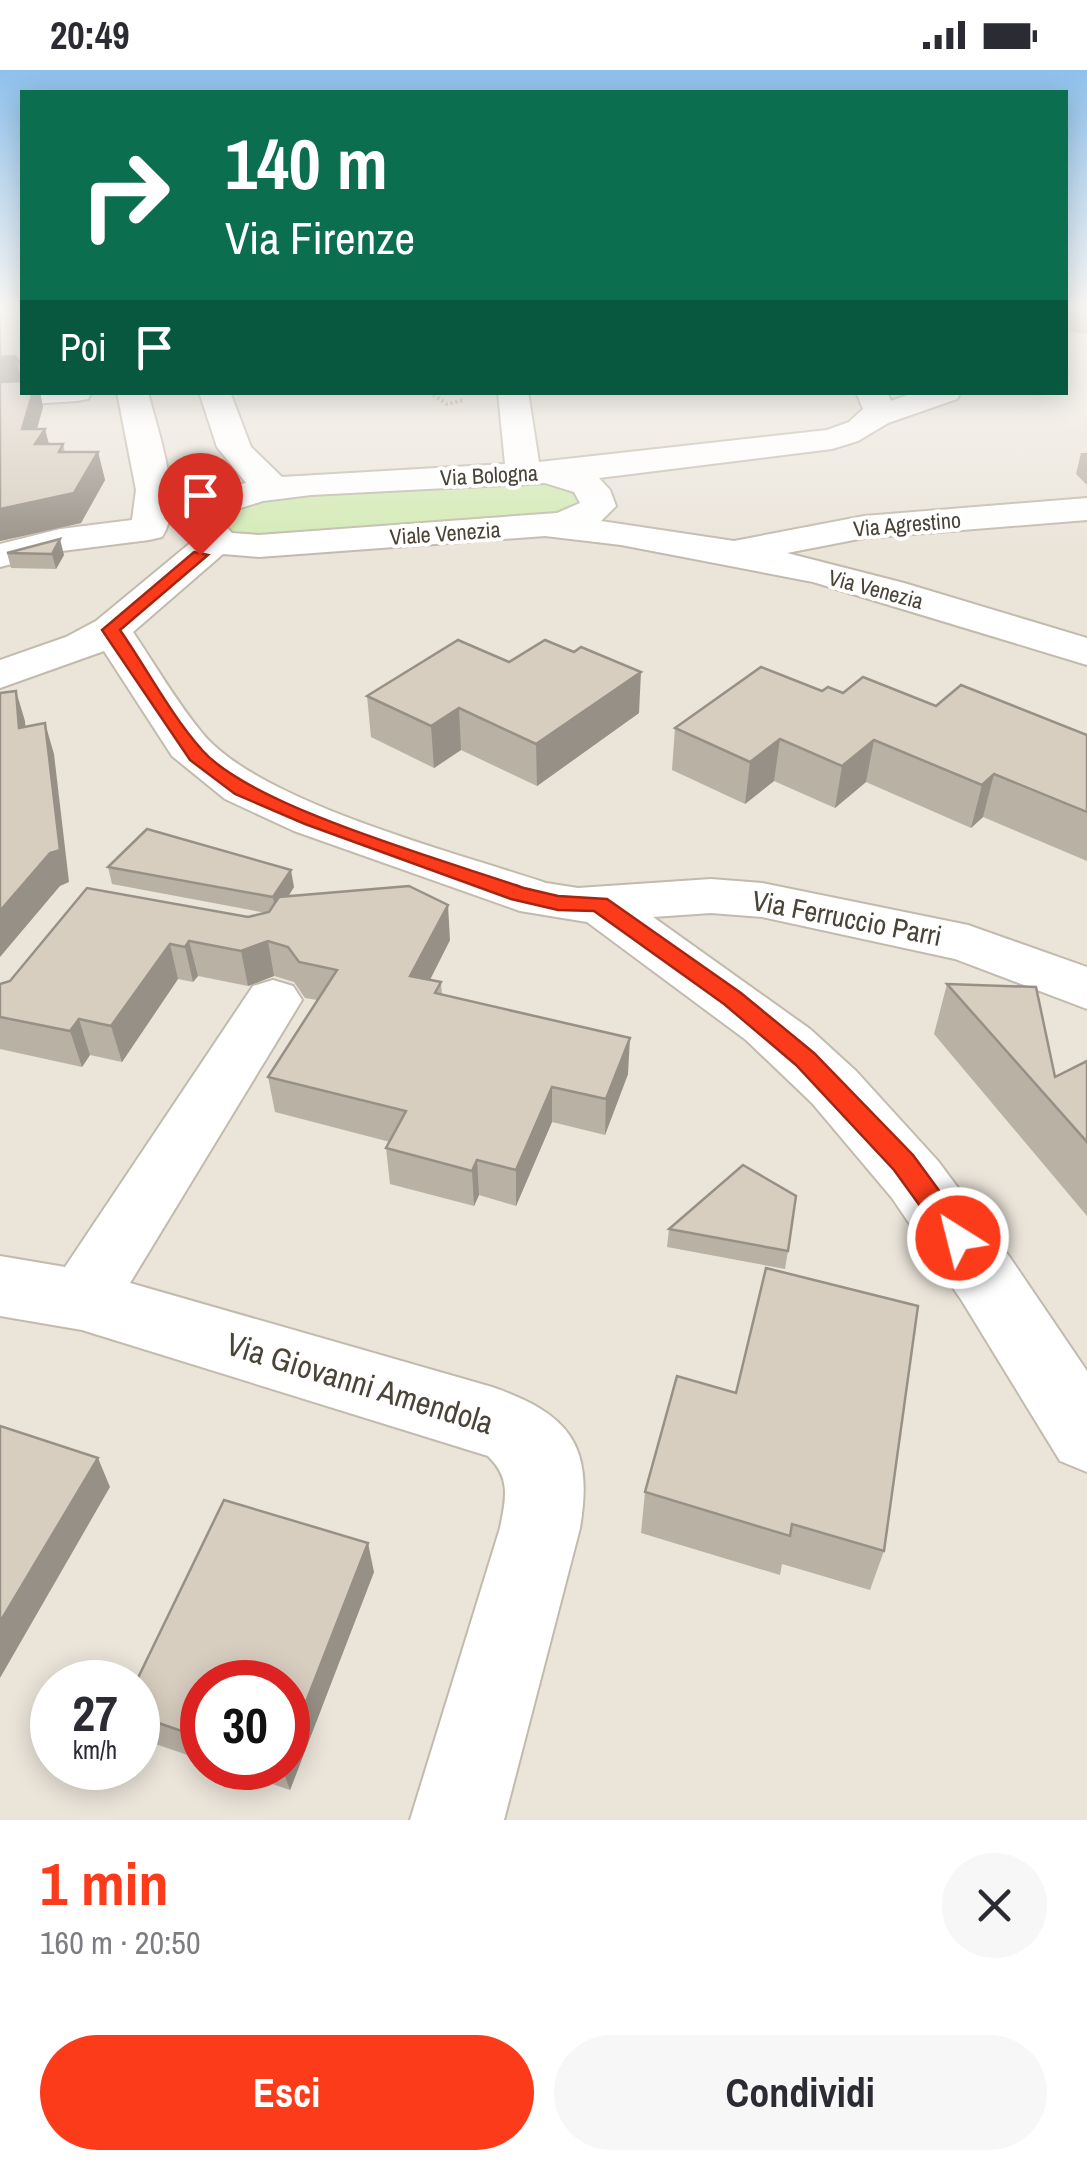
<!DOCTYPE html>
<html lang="it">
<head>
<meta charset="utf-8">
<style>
  :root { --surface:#fff; --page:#f7f7f7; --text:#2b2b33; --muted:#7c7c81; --accent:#fc3b1b }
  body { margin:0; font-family:"Archivo Narrow",sans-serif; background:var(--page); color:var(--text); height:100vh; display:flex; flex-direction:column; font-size:38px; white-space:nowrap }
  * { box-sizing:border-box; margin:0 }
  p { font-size:32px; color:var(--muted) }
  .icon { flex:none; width:55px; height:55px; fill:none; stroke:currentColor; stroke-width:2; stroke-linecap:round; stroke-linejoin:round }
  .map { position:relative; height:1750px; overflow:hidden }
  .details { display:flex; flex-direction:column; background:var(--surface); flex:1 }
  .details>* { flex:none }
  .guide { position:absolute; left:20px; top:20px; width:1048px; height:305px; border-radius:0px; box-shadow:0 5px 25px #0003; background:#0b6e4f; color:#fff; overflow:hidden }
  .speed { position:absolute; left:30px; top:1590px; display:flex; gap:20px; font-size:50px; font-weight:700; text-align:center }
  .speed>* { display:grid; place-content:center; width:130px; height:130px; border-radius:50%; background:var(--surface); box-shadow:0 5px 25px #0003; line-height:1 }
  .speed small { font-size:25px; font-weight:400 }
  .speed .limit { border:15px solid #d22; background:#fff; color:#111 }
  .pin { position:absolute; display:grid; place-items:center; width:85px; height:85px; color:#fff; margin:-102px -42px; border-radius:50% 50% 50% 0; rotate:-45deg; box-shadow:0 0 10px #0007 }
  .pin .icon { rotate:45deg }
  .me { position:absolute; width:110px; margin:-55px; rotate:324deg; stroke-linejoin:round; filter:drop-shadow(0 0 8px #0008) }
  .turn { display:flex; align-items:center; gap:35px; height:210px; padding:0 40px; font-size:45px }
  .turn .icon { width:130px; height:130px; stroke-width:2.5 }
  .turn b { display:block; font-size:70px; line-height:85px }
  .then { display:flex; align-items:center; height:95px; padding:0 40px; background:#0003; gap:20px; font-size:38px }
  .round { display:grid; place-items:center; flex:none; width:105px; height:105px; border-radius:52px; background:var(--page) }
  .summary { display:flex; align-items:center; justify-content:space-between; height:170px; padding:0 40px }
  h1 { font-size:60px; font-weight:800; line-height:75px; color:var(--accent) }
  .primary-button { display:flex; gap:20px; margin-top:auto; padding:20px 40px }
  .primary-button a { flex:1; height:115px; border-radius:60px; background:var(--accent); color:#fff; font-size:40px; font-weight:800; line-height:115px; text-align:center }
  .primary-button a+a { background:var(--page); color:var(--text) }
  .status { display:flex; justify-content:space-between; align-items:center; height:70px; padding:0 50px; background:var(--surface); direction:ltr }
  .status svg { height:28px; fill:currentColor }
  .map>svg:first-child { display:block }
  .residential { fill:#eae4d9; fill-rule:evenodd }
  .green { fill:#d2eab4 }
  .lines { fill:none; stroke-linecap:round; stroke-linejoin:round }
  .minor-casing { stroke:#c2baad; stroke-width:4 }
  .path { stroke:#c4b69e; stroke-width:4; stroke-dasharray:2.5 2.5; stroke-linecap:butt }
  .minor { fill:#fff; fill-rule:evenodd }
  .wall { fill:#bab1a5 }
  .shaded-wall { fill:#979086 }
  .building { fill:#d8cec0; stroke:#979086; stroke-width:2.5 }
  .route { fill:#fc3b1b; stroke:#a42612; stroke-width:2.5 }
  .labels { text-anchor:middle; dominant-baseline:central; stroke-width:8; stroke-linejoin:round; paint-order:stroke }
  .far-street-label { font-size:22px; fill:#4a4338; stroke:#fff }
  .street-label { font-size:28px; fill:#4a4338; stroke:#fff }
  .near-street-label { font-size:32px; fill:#4a4338; stroke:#fff }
</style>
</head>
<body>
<div class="status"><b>20:49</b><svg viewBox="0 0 49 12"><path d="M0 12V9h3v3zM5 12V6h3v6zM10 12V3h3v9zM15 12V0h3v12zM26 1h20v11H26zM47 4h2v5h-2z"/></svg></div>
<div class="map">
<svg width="1087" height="1750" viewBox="0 0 1087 1750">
  <rect width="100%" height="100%" fill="#f6f2eb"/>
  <path class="residential" d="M0,240L22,322H1065V240H1087V1750H0ZM52,1612H138V1698H52ZM202,1612H288V1698H202Z"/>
  <path class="green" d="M544,409L575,421L579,428L575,435L551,447L249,467L233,463L224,450L226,442L271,425Z"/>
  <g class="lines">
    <defs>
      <g id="minor">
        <path d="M22,316V322H92L88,329L77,331L0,336V318Z"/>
        <path d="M117,322H148C157,360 185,433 162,467L149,470L62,481L0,497V474L60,459L132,450L136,420Z"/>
        <path d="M199,322H230L251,377L282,407L505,394L498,322H528L539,392L827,360L849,352L863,339L856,322H887L891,331L915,322H961L957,329L888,353L858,371L832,379L599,408L610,420L616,436L601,451L734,471L864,446L1087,428V450L864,468L787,483L904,513L1087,568V595L813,512L621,475L545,466L259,487L223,484L133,562C156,596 177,633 203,664C261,733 457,783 546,813L578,818L711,809L762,813L968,855L1087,897V939L955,889L762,847L711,843L653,847L810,959L856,1001L938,1091L1011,1189L1087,1301V1402L1060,1391L962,1231L892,1128L812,1033L746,970L587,852L520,841L294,761L225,729L172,686L104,581L0,618V590L66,567L96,551L194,470L184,451L190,431L212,421L246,413L217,377ZM545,413L574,422L580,433L557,443L259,465L232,463L221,451V444L263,431L311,425Z"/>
        <path d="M273,910L293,916L302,930L130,1213L492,1317C569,1344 594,1374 580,1458L504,1750H410L500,1458C506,1428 511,1408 488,1386L82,1260L0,1246V1186L65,1197L253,916Z"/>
      </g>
    </defs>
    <use href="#minor" class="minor-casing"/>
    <path class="path" d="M429,322L447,334L465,330"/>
    <use href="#minor" class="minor"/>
  </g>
  <g class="wall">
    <path d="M0,240H22V322H40L43,337L37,359H45L49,374H63L65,382H98L105,410L81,453L0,471Z"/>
    <path d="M1065,240H1087V264L1065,261Z"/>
    <path d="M1081,383H1087V415L1076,404Z"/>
    <path d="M7,483L64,485L56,499L11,498Z"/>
    <path d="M509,592L639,643L537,716L461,680L434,698L371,667L367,626Z"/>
    <path d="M822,621L936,636L1087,665V791L983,747L971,758L866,712L835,738L774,711L745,734L672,700L675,658Z"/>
    <path d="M108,797L294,817L288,827L450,870L430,910L441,912L442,925L628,1004L605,1065L552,1052L516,1136L479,1125L474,1136L390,1114L386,1078L390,1072L275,1042L268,1007L317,930L305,928L294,912L274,906L248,916L198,906L193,912L178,909L122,992L90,985L82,997L0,979V914L266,843L112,814Z"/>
    <path d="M947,914L1055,1007L1087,991V1146L934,964Z"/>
    <path d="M669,1159L788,1181L785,1199L667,1177Z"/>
    <path d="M677,1306L884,1481L870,1520L782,1494L780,1505L641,1463L645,1422Z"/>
    <path d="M374,1502L290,1720L225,1698H288L202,1612V1690L138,1668V1612Z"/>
  </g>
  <g class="shaded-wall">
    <path d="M15,286L22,312L0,314V287Z"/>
    <path d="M33,322H40L43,337L29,387L22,359Z"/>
    <path d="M45,359L52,387L35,374Z"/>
    <path d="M98,382L105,410L81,453L0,471V439Z"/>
    <path d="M60,469L64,485L56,499L52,484Z"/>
    <path d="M641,602L639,643L537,716L536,674Z"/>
    <path d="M16,621L25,651L28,689L19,658Z"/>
    <path d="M459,638L461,680L434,698L431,656Z"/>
    <path d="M45,653L54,684L69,812L60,816L0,887V841Z"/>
    <path d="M780,669L774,711L745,734L750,692Z"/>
    <path d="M874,670L866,712L835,738L842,696Z"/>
    <path d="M994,704L983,747L971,758L982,715Z"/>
    <path d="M291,800L294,817L276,845L273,827Z"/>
    <path d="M448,835L450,870L414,941L410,906Z"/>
    <path d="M189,871L198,906L193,912L185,877Z"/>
    <path d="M268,871L274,906L248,916L241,881Z"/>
    <path d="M170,874L178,909L122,992L111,956Z"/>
    <path d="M79,949L90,985L82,997L70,961Z"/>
    <path d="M630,968L628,1004L605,1065L606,1029Z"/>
    <path d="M552,1017V1052L516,1136V1100Z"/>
    <path d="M477,1090L479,1125L474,1136L472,1101Z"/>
    <path d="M98,1388L110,1417L0,1608V1552Z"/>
    <path d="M368,1473L374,1502L290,1720L282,1698H288V1678Z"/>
  </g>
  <g class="building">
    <path d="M0,240H22V292H19L15,286L0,287Z"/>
    <path d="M22,311V322H33L22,359H45L35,374H63L59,382H98L74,423L0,439V312Z"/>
    <path d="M60,469L52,484L7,483Z"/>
    <path d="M458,570L509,592L545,570L574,582L581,577L641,602L536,674L459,638L431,656L367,626Z"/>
    <path d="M761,597L822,621L828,617L843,623L863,607L936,636L961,615L1087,665V742L994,704L982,715L874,670L842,696L780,669L750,692L675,658Z"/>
    <path d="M16,621L19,658L45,653L60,780L50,783L0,841V623Z"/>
    <path d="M147,759L291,800L273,827L108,797Z"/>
    <path d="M409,816L448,835L410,906L441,912L435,923L630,968L606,1029L552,1017L516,1100L477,1090L472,1101L386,1078L406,1041L268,1007L337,900L299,892L288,877L268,871L241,881L189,871L185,877L170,874L111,956L79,949L70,961L0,947V914L10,911L87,818L248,847L269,842L279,827Z"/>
    <path d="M947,914L1036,917L1055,1007L1087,991V1072Z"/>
    <path d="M743,1095L796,1126L788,1181L669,1159Z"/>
    <path d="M766,1198L918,1236L884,1481L792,1454L790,1466L645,1422L677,1306L736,1323Z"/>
    <path d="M0,1356L98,1388L0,1552Z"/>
    <path d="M224,1430L368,1473L288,1678V1612H202V1668L138,1646V1612H136Z"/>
  </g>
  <linearGradient id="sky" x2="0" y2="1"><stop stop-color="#8ec1ec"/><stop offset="0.49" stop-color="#fbf9f6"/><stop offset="1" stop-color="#fbf9f6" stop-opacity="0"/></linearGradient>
  <rect width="1087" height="485" fill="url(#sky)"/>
  <path class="route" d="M194,482L208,485L120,560C147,599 171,645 202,680C252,737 447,791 524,818L558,826L607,829L741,923L814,983L913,1085L968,1160L973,1168L968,1176L958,1180L949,1176L894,1100L796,995L724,934L594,841L558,840L511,829L305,754L235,724L190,690L102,560Z"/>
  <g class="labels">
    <g class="far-street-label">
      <text transform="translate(489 405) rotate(-3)">Via Bologna</text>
      <text transform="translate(907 454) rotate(-5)">Via Agrestino</text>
      <text transform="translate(445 463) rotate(-4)">Viale Venezia</text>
      <text transform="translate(876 519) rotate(15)">Via Venezia</text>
    </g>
    <g class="street-label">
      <text transform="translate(847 848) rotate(11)">Via Ferruccio Parri</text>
    </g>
    <g class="near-street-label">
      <text transform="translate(360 1313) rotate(17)">Via Giovanni Amendola</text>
    </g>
  </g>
</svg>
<div class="speed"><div>27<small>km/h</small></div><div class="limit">30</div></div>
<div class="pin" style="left:200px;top:485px;background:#d93025"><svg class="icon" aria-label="arrive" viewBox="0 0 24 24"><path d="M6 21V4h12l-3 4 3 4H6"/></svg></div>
<svg class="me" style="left:958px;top:1168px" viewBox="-20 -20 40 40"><circle r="17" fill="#fc3b1b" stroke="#fff" stroke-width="3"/><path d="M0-11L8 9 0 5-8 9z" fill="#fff"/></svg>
<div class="guide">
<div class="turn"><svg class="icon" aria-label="right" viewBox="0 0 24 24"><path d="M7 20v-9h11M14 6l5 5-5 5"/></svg><div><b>140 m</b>Via Firenze</div></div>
<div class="then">Poi<svg class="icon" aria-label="arrive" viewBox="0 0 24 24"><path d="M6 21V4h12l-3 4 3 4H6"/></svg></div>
</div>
</div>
<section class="details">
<div class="summary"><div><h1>1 min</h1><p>160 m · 20:50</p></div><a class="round"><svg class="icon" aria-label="close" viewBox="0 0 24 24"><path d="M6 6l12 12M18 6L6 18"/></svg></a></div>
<div class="primary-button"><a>Esci</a><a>Condividi</a></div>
</section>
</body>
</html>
